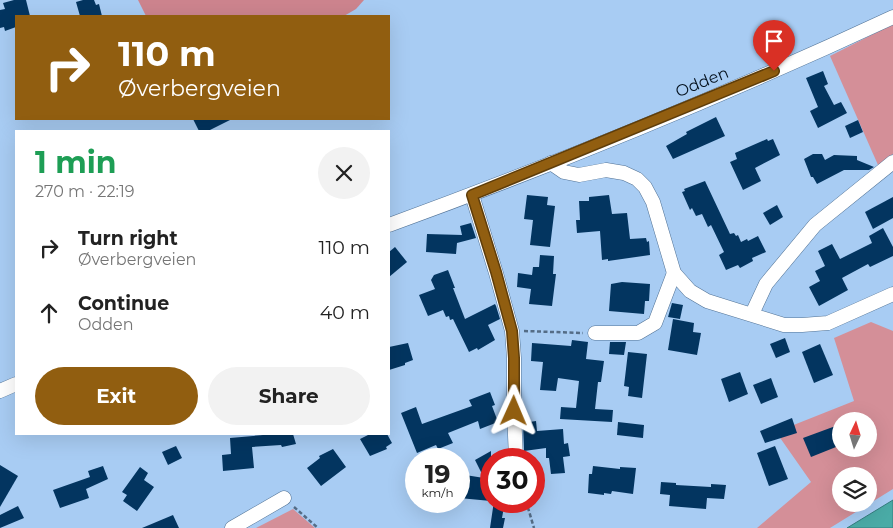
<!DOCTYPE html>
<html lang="en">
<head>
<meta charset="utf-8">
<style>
  :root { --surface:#fff; --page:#f2f2f2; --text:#222; --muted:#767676; --accent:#915e10 }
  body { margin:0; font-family:Montserrat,sans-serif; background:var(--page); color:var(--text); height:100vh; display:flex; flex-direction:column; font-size:19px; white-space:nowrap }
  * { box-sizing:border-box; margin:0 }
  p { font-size:16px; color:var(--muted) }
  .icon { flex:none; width:28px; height:28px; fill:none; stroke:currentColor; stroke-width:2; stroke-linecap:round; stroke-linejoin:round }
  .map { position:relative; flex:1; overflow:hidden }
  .drawer { position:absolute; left:15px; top:130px; width:375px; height:305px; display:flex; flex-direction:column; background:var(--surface); border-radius:0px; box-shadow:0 5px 20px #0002 }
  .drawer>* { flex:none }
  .banner { position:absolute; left:15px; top:15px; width:375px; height:105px; border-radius:0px; box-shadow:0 5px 20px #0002; background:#915e10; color:#fff; overflow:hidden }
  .needle { width:32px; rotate:4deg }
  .tools { position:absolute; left:832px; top:412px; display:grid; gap:10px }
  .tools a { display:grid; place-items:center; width:45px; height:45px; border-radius:50%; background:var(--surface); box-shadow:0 5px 20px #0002; font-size:25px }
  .speed { position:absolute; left:405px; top:448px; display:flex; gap:10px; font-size:25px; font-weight:700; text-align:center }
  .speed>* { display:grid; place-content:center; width:65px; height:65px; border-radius:50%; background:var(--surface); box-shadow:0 5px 20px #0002; line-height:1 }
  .speed small { font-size:12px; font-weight:400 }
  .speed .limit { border:8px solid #d22; background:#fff; color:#111 }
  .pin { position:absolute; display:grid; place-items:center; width:42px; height:42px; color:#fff; margin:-51px -21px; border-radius:50% 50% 50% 0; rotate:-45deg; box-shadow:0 0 5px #0007 }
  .pin .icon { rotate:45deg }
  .me { position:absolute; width:55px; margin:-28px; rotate:1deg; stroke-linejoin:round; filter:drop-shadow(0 0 4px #0008) }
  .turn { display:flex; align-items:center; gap:18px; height:105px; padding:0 20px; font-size:22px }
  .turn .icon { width:65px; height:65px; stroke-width:2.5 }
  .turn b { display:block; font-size:35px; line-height:42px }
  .round { display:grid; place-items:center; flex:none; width:52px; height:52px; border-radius:26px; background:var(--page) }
  .overview { display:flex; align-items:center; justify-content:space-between; height:85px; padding:0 20px }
  h1 { font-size:30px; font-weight:700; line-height:38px; color:#1e9e55 }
  .button { display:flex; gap:10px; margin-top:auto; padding:10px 20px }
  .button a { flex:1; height:58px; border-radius:30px; background:var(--accent); color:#fff; font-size:20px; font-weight:700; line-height:58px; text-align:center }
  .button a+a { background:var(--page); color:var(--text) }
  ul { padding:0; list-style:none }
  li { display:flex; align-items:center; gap:15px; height:65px; padding:0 20px }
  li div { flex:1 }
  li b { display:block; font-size:19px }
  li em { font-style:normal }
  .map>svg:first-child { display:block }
  .green { fill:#d48f98; fill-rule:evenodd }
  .forest { fill:#cd848e }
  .water { fill:#4aaba6; stroke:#357d7e }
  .building { fill:#033560 }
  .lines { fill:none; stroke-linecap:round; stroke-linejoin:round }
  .minor-casing { stroke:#517295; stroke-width:15 }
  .path { stroke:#546c86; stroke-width:2.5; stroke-dasharray:4 2.5; stroke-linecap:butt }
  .minor { stroke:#fff; stroke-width:14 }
  .route-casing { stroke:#5e3d0a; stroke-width:12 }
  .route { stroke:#915e10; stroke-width:9 }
  .labels { text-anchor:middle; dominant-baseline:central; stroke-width:5; stroke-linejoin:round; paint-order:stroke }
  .street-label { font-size:16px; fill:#05121f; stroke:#a8ccf3 }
</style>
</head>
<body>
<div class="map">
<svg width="893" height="528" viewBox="0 0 893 528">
  <rect width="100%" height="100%" fill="#a8ccf3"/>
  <g class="green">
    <path d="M893,24V154L878,165L830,56Z"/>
    <path d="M871,322L893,331V489L830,528H757L811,482L776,432L854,401L834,338ZM841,421H869V449H841ZM841,476H869V504H841Z"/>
    <path d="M293,509L315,528H256Z"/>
  </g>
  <path class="forest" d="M138,0H364L356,9L344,16H146Z"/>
  <path class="water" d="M893,500V528H847Z"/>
  <g class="building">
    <path d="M14,0H26L30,16H16V27L5,31L4,27L0,28V10L5,9L3,3Z"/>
    <path d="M83,0H94L96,5L99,4L102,16H80L76,2Z"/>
    <path d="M823,71L828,84L824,86L834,105L841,102L847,113L818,128L810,111L818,107L806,78Z"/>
    <path d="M716,117L725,136L673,159L666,146L687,134L686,132Z"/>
    <path d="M193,119H232L208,131H199Z"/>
    <path d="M858,120L863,132L850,138L845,126Z"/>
    <path d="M767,139L768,141L773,139L780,155L755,168L761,181L743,190L730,162L737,159L735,153Z"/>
    <path d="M813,154H822L825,160L834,155L857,156V160L874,167L869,170H844L817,184L813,177H811L804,159Z"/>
    <path d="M705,181L730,234L734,233L736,236L738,235L741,242L747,239L748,241L758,236L766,252L752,258L753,261L740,268L738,265L726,270L719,255L724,252L711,225L708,227L702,214L696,216L692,208L690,210L682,192L685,191L684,189Z"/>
    <path d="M527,195L548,197L547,205L555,206L550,247L530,245L533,220L524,219Z"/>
    <path d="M609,195L612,214L627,213L630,239L646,238L647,242L649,241L650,255L608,261V259L602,260L600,231L577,233L576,220H580L579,201H589V197Z"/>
    <path d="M893,197V218L873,229L865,212Z"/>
    <path d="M777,205L783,217L770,225L763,213Z"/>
    <path d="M471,223L476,238L457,243L456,254L426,252L427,234L462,235L460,226Z"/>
    <path d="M883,228L893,247V256L870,267L868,264L842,278L848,290L819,306L809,287L820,281L815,271L825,266L818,251L832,244L840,259L872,243L869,236Z"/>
    <path d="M395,247L407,262L389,277V252Z"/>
    <path d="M540,255L554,256L553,274H556L552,306L529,304L531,289L517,287L518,273L532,275L533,267H539Z"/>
    <path d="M448,270L455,288H453L465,319L495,304L496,306L500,319L488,325L495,340L478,350L477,348L469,352L453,319L450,320L449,316L446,317L443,310L428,316L419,295L435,289L431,280L434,275Z"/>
    <path d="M622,282L650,284L649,301H645L644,314L609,311L611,284Z"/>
    <path d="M672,303L683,305L680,319L668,317Z"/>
    <path d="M673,319L694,323L693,332L701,333L697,355L668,350Z"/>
    <path d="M785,338L790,352L776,358L770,344Z"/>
    <path d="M572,340L588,342L586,359L604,361L601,382H598L595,409L613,410L612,422L560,419L561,407L576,408L579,381L558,378L556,391L540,390L543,362L531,361L532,343L571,346Z"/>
    <path d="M610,342H626L624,355L609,354Z"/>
    <path d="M408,343L413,360L405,363V365L389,370V347Z"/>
    <path d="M820,344L833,375L814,383L802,352Z"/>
    <path d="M628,352L647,354L642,398L628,396L629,387L624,386Z"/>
    <path d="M740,372L748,394L729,402L721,379Z"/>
    <path d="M771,378L778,397L761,404L753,385Z"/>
    <path d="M490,392L495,405L492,406L498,422L480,429L478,421L448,433L453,443L438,449L436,445L417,453L401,413L416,407L422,424L472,406L469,400Z"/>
    <path d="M792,418L797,433L765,443L760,431Z"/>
    <path d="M536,421L537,431L563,429L564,444L568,443L570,456L563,457L565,473L551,474L549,458H546V448L524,451L523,423Z"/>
    <path d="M618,422L644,425L643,438L617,435Z"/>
    <path d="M841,424V445L811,457L803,438Z"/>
    <path d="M275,434H293L296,444L282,447L281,445L252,447L254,468L223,471L222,455L231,454L230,438Z"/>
    <path d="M370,434H387L392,443L386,447L387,449L370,456L360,439Z"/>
    <path d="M176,446L182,458L168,465L162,452Z"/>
    <path d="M775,446L788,479L769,486L757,453Z"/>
    <path d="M333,449L346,467L321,486L307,468L320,458L319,456Z"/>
    <path d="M491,451V501L459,498V474L484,478L475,460Z"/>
    <path d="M0,465L18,476L0,507Z"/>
    <path d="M103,466L108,479L86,489L89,498L60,508L53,490L90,477L88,471Z"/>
    <path d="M593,466L620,469V467L636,468L633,494L612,491L611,494L604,493V495L588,493L589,474H592Z"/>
    <path d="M140,467L148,473L144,480L154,487L137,511L123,501L127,495L122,492Z"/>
    <path d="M661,482L676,483V485L711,487V484L726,485L724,499L707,498L706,509L669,506L670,495L660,494Z"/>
    <path d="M494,501H505L502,518H505L503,528H490Z"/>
    <path d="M18,506L24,518L0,528V515Z"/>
    <path d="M173,515L179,528H142Z"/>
  </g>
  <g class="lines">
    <defs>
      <g id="minor">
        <path d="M551,163L564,172L579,175L606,170L624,173L637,179L645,187L653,202L674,273L690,291L707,301L784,325H802L828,323L893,294"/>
        <path d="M472,195L496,273L512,331L514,358V411L516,459"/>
        <path d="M389,225C559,163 728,94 893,17"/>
        <path d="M752,314L766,284L815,225L893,162"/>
        <path d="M595,333H638L655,323L674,273"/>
        <path d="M0,391L16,384"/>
        <path d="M232,528L284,498"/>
      </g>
    </defs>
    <use href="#minor" class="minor-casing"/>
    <g class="path">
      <path d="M524,331L583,333"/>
      <path d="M526,501L534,528"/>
      <path d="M294,507L318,528"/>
    </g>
    <use href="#minor" class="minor"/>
  </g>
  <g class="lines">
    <defs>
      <path id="route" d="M514,411V358L512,331L496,272L472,195L774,71"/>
    </defs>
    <use href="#route" class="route-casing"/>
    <use href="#route" class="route"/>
  </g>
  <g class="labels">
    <g class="street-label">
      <text transform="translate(702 82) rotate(-22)">Odden</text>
    </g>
  </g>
</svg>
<div class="tools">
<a><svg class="needle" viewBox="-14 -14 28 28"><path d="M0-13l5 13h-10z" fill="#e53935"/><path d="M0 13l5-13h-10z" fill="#767676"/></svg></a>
<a><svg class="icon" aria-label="layers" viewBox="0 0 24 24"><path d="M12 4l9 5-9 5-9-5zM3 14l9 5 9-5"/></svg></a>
</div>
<div class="speed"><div>19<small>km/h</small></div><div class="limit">30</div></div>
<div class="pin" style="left:774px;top:71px;background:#d93025"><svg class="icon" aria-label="arrive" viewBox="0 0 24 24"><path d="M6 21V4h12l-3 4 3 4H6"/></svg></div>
<svg class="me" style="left:514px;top:411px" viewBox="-20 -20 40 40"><path d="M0-17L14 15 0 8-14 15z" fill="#915e10" stroke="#fff" stroke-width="4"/></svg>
<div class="banner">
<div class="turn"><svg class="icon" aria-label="right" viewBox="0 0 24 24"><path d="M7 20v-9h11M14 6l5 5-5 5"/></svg><div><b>110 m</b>Øverbergveien</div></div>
</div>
<section class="drawer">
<div class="overview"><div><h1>1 min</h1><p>270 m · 22:19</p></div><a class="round"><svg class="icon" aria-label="close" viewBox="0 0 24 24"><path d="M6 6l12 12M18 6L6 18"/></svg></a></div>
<ul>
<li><svg class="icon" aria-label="right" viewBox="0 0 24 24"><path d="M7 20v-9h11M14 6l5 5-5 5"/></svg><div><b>Turn right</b><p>Øverbergveien</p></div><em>110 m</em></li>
<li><svg class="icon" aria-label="ahead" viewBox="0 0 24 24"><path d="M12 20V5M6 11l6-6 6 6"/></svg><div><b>Continue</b><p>Odden</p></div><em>40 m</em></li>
</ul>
<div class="button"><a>Exit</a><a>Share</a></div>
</section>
</div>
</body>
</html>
